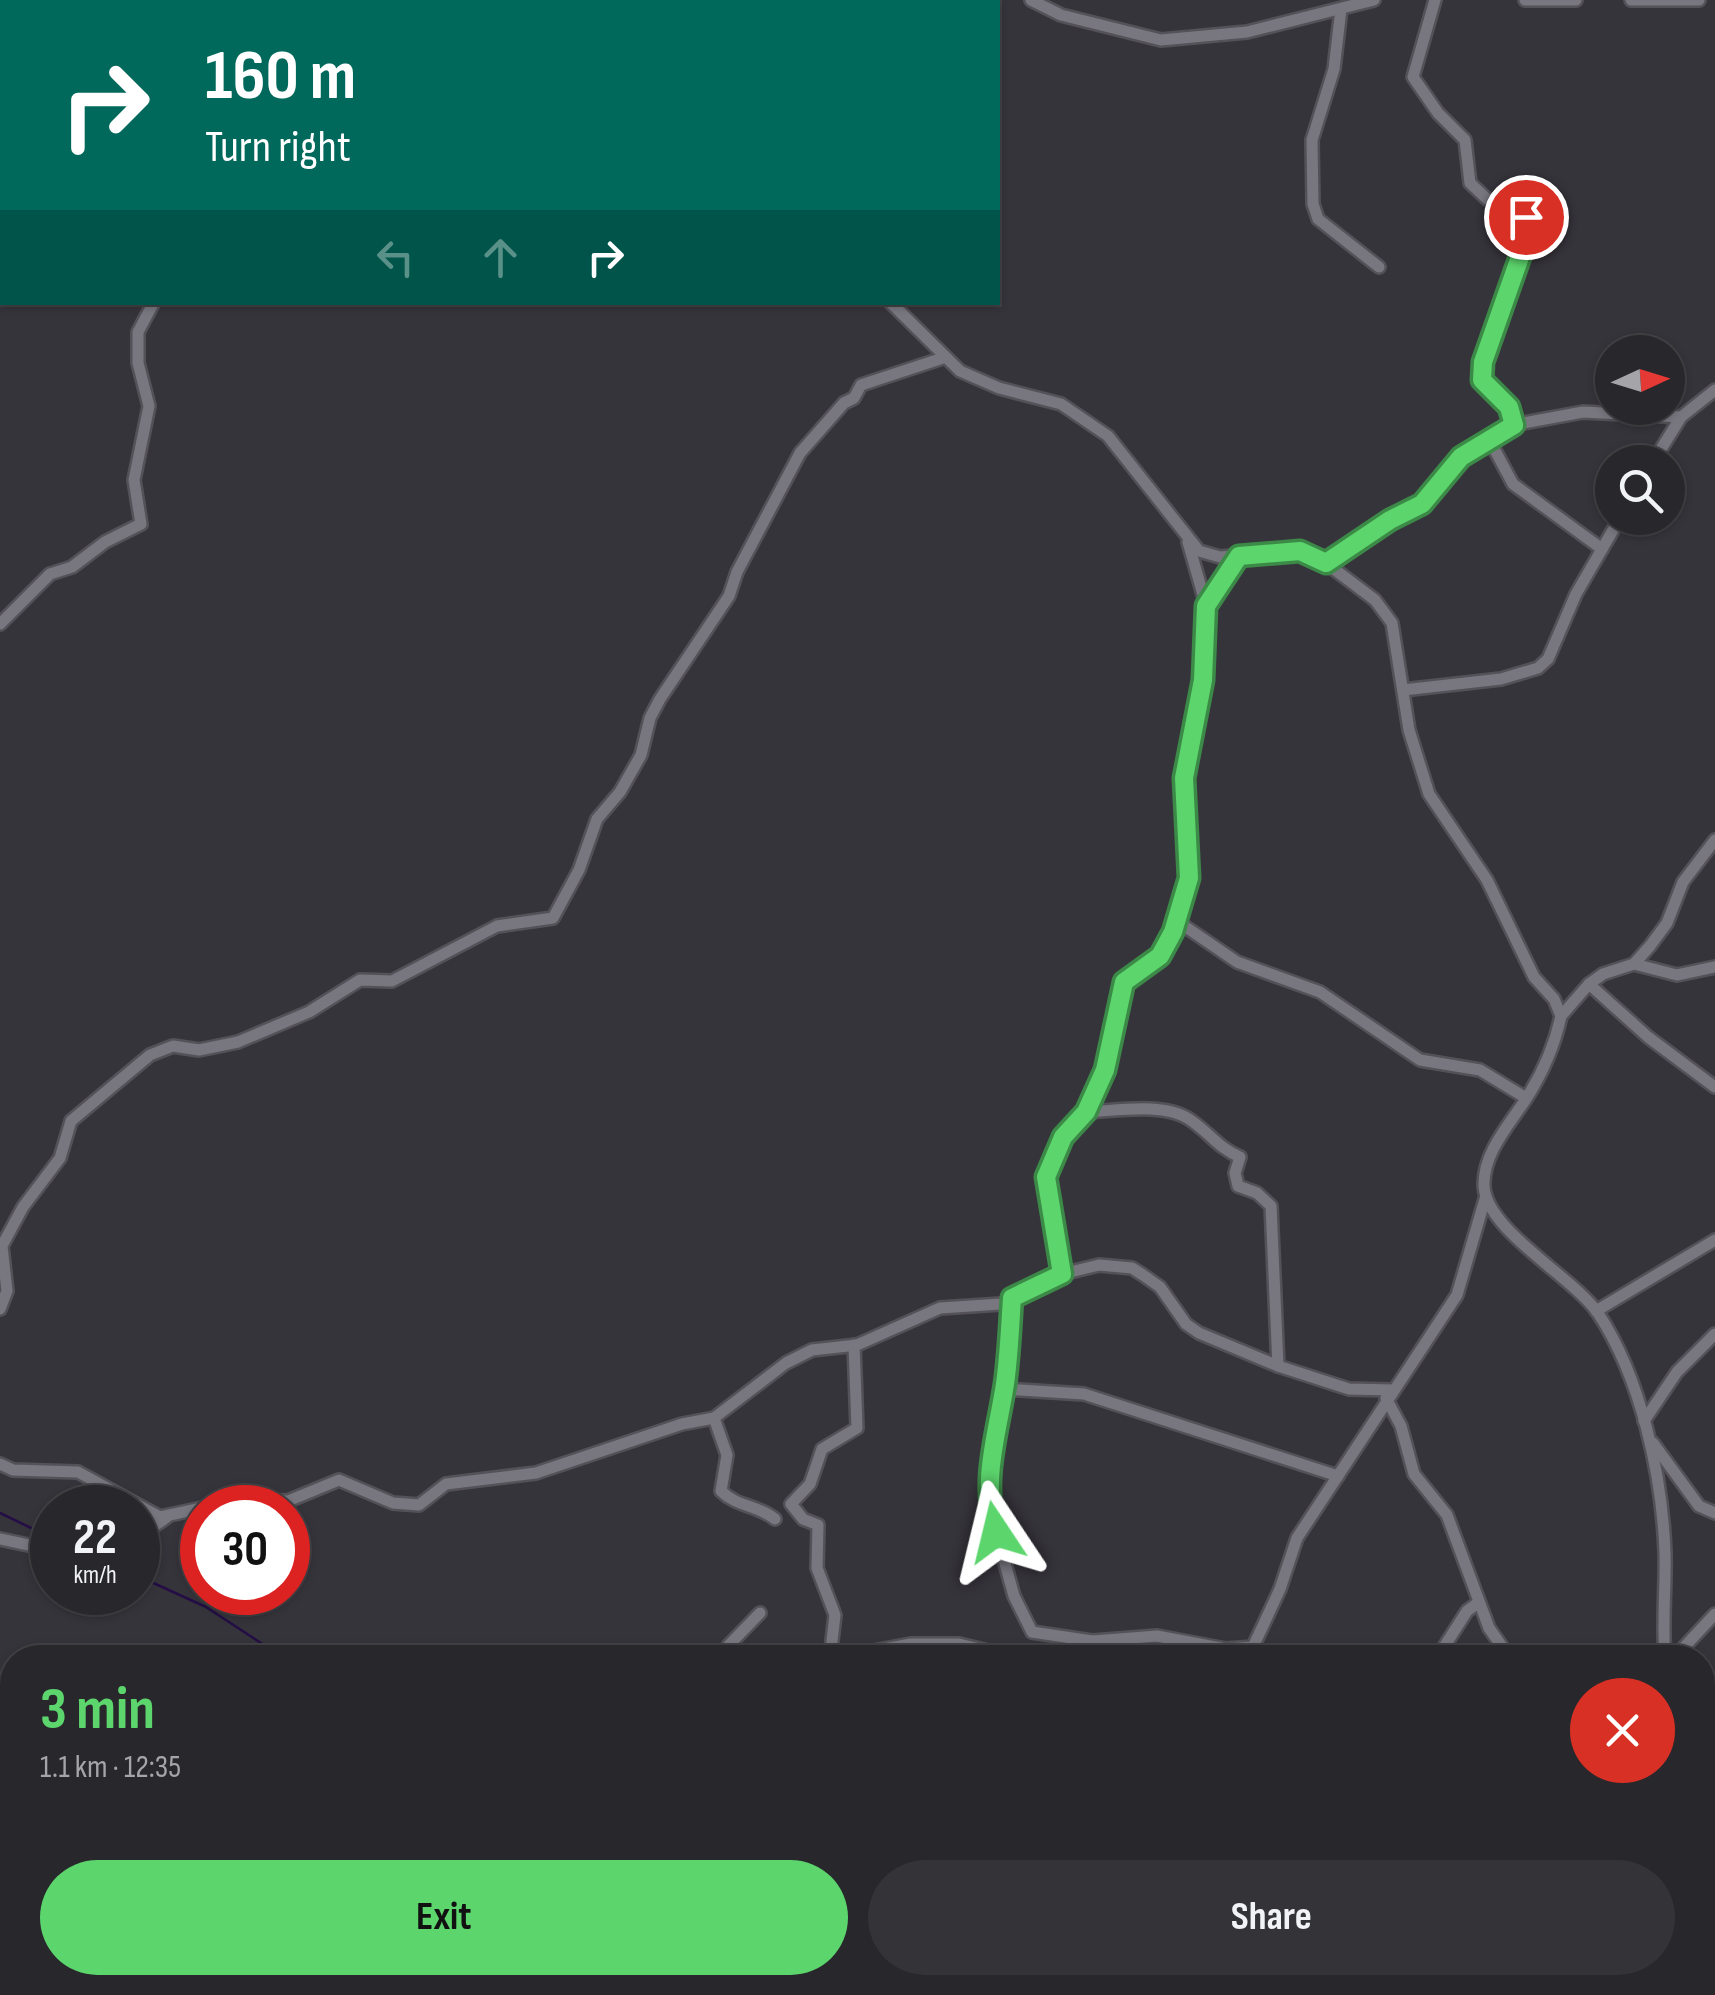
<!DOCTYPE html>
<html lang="en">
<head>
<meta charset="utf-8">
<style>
  :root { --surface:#28272c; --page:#343338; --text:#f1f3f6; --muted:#a5a5a9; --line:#444448; --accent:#5cd56d }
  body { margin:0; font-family:"Sofia Sans Condensed",sans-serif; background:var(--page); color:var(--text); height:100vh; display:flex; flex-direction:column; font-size:38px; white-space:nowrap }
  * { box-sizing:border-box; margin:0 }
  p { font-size:32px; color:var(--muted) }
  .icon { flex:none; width:55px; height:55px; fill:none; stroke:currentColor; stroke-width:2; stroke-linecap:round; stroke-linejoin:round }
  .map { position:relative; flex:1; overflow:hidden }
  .drawer { position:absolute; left:0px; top:1645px; width:1715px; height:350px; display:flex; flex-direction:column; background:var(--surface); border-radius:40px 40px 0 0; box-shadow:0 2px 8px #0004,0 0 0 2px var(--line) }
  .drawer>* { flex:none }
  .hud { position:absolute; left:0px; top:0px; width:1000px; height:305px; box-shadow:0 2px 8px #0004,0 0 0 2px var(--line); background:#00695c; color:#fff; overflow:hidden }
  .needle { width:65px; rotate:86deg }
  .controls { position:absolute; left:1595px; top:335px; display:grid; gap:20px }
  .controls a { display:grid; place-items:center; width:90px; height:90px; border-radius:50%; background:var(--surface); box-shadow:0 2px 8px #0004,0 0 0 2px var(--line); font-size:50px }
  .speed { position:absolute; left:30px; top:1485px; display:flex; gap:20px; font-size:50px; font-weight:700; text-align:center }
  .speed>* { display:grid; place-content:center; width:130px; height:130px; border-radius:50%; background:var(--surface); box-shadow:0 2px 8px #0004,0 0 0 2px var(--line); line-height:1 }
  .speed small { font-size:25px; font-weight:400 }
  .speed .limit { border:15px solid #d22; background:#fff; color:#111 }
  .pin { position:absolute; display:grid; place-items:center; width:85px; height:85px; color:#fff; margin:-42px; border:5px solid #fff; border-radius:50%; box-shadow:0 2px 10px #0007 }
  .me { position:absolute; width:110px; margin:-55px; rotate:350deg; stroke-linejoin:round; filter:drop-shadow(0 0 8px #0008) }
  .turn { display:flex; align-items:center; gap:35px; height:210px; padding:0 40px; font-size:45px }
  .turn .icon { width:130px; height:130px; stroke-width:2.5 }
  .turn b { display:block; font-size:70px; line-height:85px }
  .lanes { display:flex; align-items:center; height:95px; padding:0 40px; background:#0003; justify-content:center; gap:50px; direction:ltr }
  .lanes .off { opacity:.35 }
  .round { display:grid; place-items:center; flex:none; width:105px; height:105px; border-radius:52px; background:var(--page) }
  .summary { display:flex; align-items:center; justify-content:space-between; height:170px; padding:0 40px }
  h1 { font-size:60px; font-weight:700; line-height:75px; color:var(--accent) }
  .primary-button { display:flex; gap:20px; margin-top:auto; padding:20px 40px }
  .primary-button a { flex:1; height:115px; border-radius:60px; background:var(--accent); color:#111; font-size:40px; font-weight:700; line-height:115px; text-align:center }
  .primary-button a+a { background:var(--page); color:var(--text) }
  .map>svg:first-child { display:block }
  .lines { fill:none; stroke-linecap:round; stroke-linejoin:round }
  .stream { stroke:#240e45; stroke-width:2.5 }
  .minor-casing { stroke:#545258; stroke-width:16 }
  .minor { stroke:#78767f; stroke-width:11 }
  .route-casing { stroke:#3c8a47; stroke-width:25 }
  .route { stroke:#5cd56d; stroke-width:18 }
</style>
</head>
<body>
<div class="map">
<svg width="1715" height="1995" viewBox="0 0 1715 1995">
  <rect width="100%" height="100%" fill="#36343b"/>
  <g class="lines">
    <g class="stream">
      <path d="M0,1513L52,1538"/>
      <path d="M138,1576L206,1607L284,1658"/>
      <path d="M457,1982L471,1995"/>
      <path d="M916,1982L918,1995"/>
      <path d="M640,1995L653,1982"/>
    </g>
    <defs>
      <g id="minor">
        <path d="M810,0L811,2"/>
        <path d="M1031,0L1061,15L1161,40L1247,32L1374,0"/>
        <path d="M1435,0L1413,77L1438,113L1465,140L1470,183L1487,199L1532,223L1483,362L1482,380L1509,407L1513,425"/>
        <path d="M1525,0H1576"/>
        <path d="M1631,0H1699"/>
        <path d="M762,2L764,0"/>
        <path d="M1341,9L1334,69L1312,140L1313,204L1318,219L1379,267"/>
        <path d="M0,245H2"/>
        <path d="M890,302L960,371L999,388L1061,404L1108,436L1199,551L1220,557L1300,551L1326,563L1375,600L1392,623L1409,730L1429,794L1487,880L1534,977L1554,999L1561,1016C1555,1044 1542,1074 1526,1099C1509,1125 1483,1153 1484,1186C1486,1230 1573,1277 1598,1313C1641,1378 1662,1475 1665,1552C1666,1587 1662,1622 1665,1658"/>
        <path d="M1490,441L1513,484L1602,549"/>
        <path d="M1653,462L1681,417L1715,390"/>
        <path d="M1326,563L1390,519L1422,504L1461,457L1513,425L1583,412L1681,417"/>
        <path d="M1206,605L1239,556"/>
        <path d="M0,624L50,574L72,567L105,542L141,524L134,480L149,406L138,363V332L154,302"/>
        <path d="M1403,690L1501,679L1538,668L1548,659L1576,594L1620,518"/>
        <path d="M1177,921L1237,962L1320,992L1420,1060L1480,1070L1526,1098"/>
        <path d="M1634,964L1677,975L1715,967"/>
        <path d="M1589,984L1648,1037L1715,1087"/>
        <path d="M1561,1016L1589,984L1603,974L1634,964L1650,946L1667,923L1683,882L1715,840"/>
        <path d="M1086,1112C1115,1111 1164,1102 1189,1119C1209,1132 1218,1148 1240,1157L1235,1173L1238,1186L1257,1193L1271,1206L1278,1366"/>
        <path d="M1062,1274L1046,1177L1063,1137L1086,1112L1105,1070L1124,982L1159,955L1173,932L1189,878L1183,778L1203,680L1206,605L1188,542"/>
        <path d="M1012,1298L1009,1352L988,1468V1502L1014,1596L1032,1632L1092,1641"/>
        <path d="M0,1309L7,1291L2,1246L23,1207L60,1158L71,1121L150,1055L173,1046L199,1050L238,1042L309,1012L360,980L392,981L497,926L553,918L579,870L597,819L620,792L641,755L650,718L660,699L729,596L737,572L800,453L844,403L854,398L861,385L943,358"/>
        <path d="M1596,1311L1715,1240"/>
        <path d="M1004,1389L1084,1394L1338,1476"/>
        <path d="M1386,1398L1401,1426L1414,1474L1447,1515L1489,1628L1510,1658"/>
        <path d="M714,1418L727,1455L721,1491C737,1507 758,1505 775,1519"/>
        <path d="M1644,1421L1677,1372L1715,1334"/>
        <path d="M1653,1443L1699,1506L1715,1513"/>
        <path d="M0,1464L13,1470L78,1472L160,1517L202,1508"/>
        <path d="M204,1508L246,1500L288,1501L339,1480L393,1503L419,1505L446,1484L536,1473L682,1424L714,1418L786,1363L812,1350L857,1345L940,1308L1001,1304L1062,1274L1099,1265L1132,1268L1143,1275L1160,1287L1186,1324L1199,1333L1278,1366L1349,1389L1393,1390"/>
        <path d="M138,1538L167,1517"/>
        <path d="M0,1539L52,1550"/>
        <path d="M729,1658L728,1646L760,1613"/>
        <path d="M830,1658L835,1615L817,1568L818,1525L803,1519L791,1504L810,1484L822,1449L857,1428L854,1345"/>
        <path d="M835,1658L911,1644H959L1009,1656L1061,1654L1093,1641L1157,1636L1226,1649L1253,1647L1280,1589L1297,1538L1457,1295L1485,1199"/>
        <path d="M1437,1658L1467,1611L1478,1603"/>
        <path d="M1674,1658L1715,1614"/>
        <path d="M0,1811L12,1791"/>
        <path d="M1702,1854L1715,1887"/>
        <path d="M1702,1902L1715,1907"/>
        <path d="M0,1907L12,1896"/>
        <path d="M0,1988L52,1982"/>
        <path d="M267,1995L284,1989"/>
        <path d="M295,1995L298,1982"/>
        <path d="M1076,1995L1084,1982"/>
        <path d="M1287,1995L1291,1982"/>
        <path d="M1483,1995L1497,1982"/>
        <path d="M1538,1995L1541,1982"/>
      </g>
    </defs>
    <use href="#minor" class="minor-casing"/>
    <use href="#minor" class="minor"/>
  </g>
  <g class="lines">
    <defs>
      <path id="route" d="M996,1532C981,1480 997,1436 1005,1384C1009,1356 1010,1327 1012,1298L1062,1274L1046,1177L1063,1137L1086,1112L1105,1070L1124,982L1160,956L1173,932L1189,878L1184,778L1203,680L1206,606L1239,556L1300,551L1326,563L1390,520L1422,504L1461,457L1514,425L1509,407L1482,380L1483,362L1532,223L1526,217"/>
    </defs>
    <use href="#route" class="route-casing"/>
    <use href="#route" class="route"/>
  </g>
</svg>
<div class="controls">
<a><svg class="needle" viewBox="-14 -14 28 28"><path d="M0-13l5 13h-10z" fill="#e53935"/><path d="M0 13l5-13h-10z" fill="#a5a5a9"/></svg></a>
<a><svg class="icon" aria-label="search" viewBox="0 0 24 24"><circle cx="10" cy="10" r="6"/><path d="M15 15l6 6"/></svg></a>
</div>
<div class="speed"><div>22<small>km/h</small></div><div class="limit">30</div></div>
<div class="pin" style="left:1526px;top:217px;background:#d93025"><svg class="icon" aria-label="arrive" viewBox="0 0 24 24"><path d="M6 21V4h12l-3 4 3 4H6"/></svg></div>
<svg class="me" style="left:996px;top:1532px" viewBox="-20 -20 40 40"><path d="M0-17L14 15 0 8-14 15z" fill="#5cd56d" stroke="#fff" stroke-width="4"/></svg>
<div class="hud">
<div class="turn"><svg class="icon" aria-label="right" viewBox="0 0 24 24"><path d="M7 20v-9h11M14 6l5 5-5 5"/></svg><div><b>160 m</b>Turn right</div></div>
<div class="lanes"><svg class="icon off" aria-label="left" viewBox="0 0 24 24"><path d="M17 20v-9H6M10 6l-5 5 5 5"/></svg><svg class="icon off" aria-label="ahead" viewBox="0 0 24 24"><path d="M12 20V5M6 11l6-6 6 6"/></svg><svg class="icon" aria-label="right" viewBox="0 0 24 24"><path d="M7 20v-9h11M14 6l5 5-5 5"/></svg></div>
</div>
<section class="drawer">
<div class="summary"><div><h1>3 min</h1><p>1.1 km · 12:35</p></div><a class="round" style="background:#d93025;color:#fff"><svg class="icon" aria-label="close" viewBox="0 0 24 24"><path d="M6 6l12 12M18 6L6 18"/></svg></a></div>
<div class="primary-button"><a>Exit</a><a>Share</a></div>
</section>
</div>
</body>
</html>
